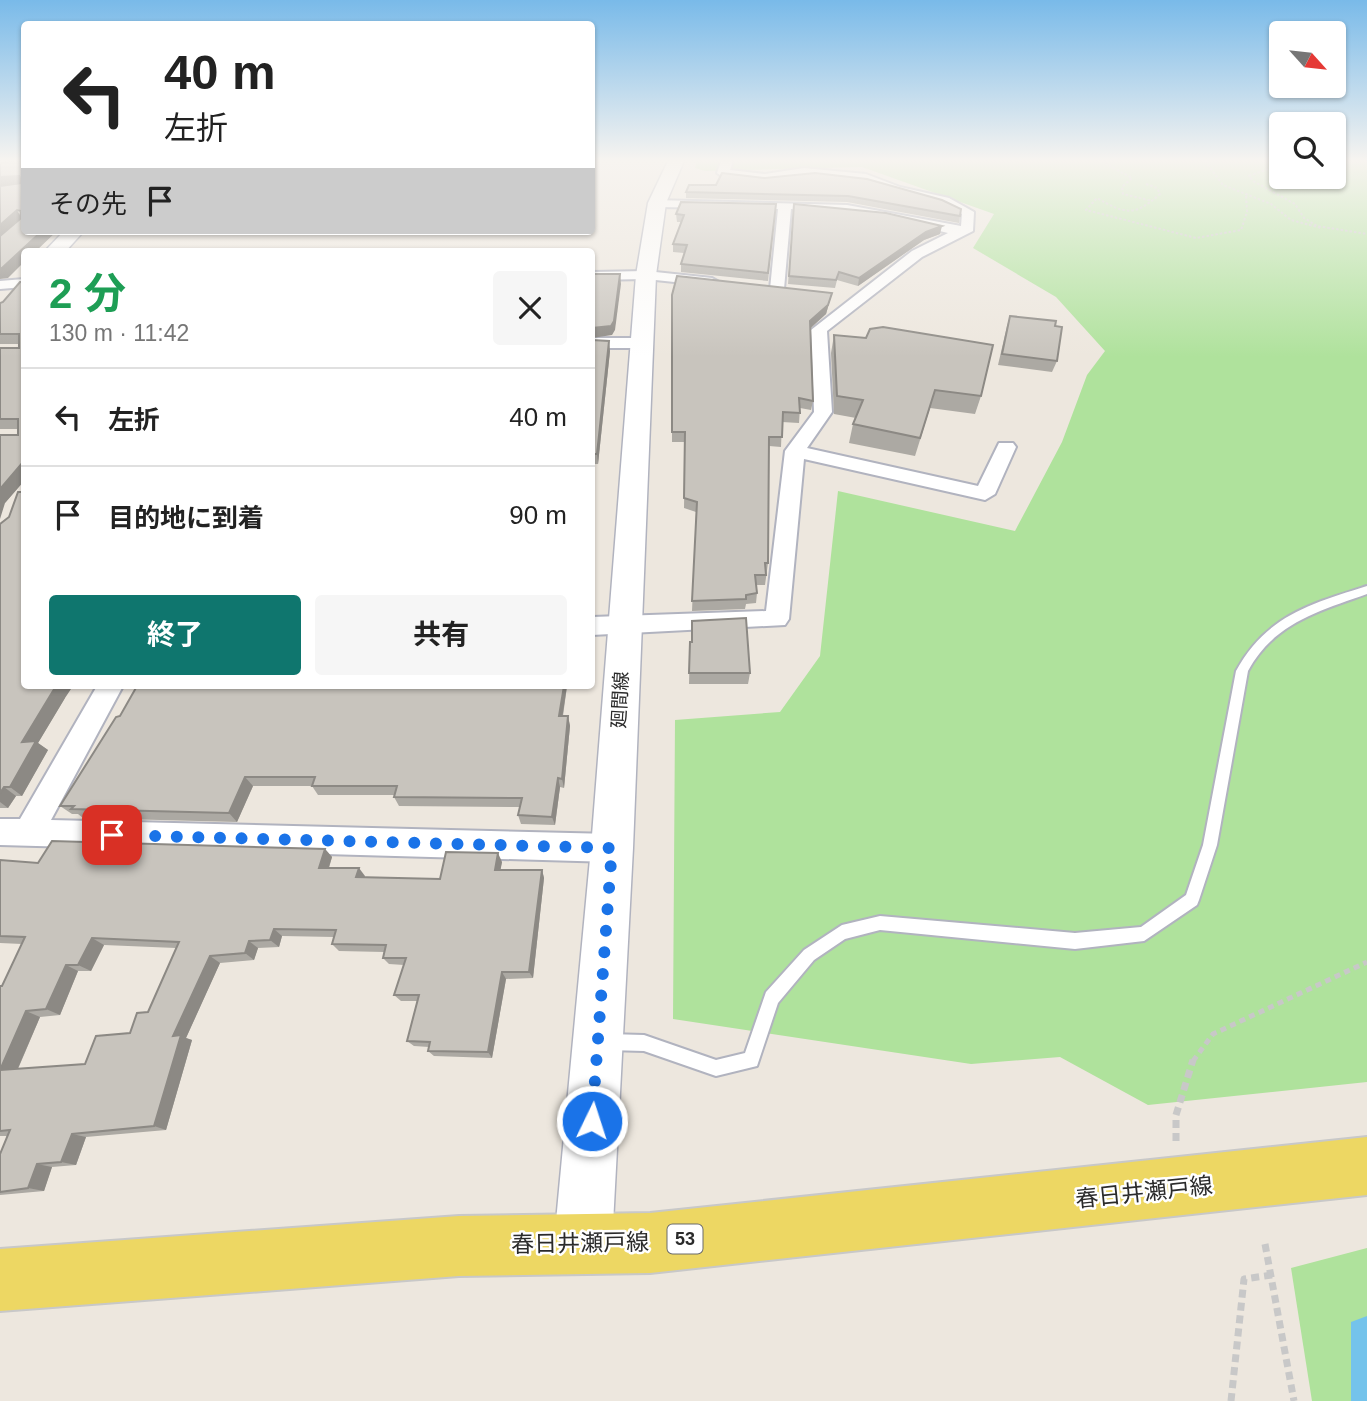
<!DOCTYPE html>
<html lang="ja">
<head>
<meta charset="utf-8">
<style>
  :root { --surface:#fff; --page:#f6f6f6; --text:#222; --muted:#767676; --line:#e0e0e0; --accent:#0f766e }
  body { margin:0; font-family:Arial,"Noto Sans JP",sans-serif; background:var(--page); color:var(--text); height:100vh; display:flex; flex-direction:column; font-size:26px; white-space:nowrap }
  * { box-sizing:border-box; margin:0 }
  p { font-size:23px; color:var(--muted) }
  .icon { flex:none; width:38px; height:38px; fill:none; stroke:currentColor; stroke-width:2; stroke-linecap:round; stroke-linejoin:round }
  .map { position:relative; flex:1; overflow:hidden }
  .drawer { position:absolute; left:21px; top:248px; width:574px; height:441px; display:flex; flex-direction:column; background:var(--surface); border-radius:7px; box-shadow:0 2px 5px #0004 }
  .drawer>* { flex:none }
  .guide { position:absolute; left:21px; top:21px; width:574px; height:214px; border-radius:7px; box-shadow:0 2px 5px #0004; background:#fff; color:var(--text); overflow:hidden }
  .needle { width:46px; rotate:117deg }
  .tools { position:absolute; left:1269px; top:21px; display:grid; gap:14px }
  .tools a { display:grid; place-items:center; width:77px; height:77px; border-radius:7px; background:var(--surface); box-shadow:0 2px 5px #0004; font-size:35px }
  .pin { position:absolute; display:grid; place-items:center; width:60px; height:60px; color:#fff; margin:-30px; border-radius:14px; box-shadow:0 4px 10px #0006 }
  .me { position:absolute; width:77px; margin:-38px; rotate:4deg; stroke-linejoin:round; filter:drop-shadow(0 0 5px #0008) }
  .turn { display:flex; align-items:center; gap:24px; height:147px; padding:0 28px; font-size:32px }
  .turn .icon { width:91px; height:91px; stroke-width:2.5 }
  .turn b { display:block; font-size:49px; line-height:60px }
  .then { display:flex; align-items:center; height:66px; padding:0 28px; background:#0003; gap:14px; font-size:26px }
  .round { display:grid; place-items:center; flex:none; width:74px; height:74px; border-radius:7px; background:var(--page) }
  .head { display:flex; align-items:center; justify-content:space-between; height:119px; padding:0 28px }
  h1 { font-size:42px; font-weight:700; line-height:52px; color:#1e9e55 }
  .button { display:flex; gap:14px; margin-top:auto; padding:14px 28px }
  .button a { flex:1; height:80px; border-radius:7px; background:var(--accent); color:#fff; font-size:28px; font-weight:700; line-height:80px; text-align:center }
  .button a+a { background:var(--page); color:var(--text) }
  ul { padding:0; list-style:none }
  li { display:flex; align-items:center; gap:21px; height:98px; padding:0 28px; border-top:2px solid var(--line) }
  li div { flex:1 }
  li b { display:block; font-size:26px }
  li em { font-style:normal }
  .map>svg:first-child { display:block }
  .green { fill:#afe29c }
  .water { fill:#74c3eb }
  .lines { fill:none; stroke-linecap:round; stroke-linejoin:round }
  .lane-casing { stroke:#b1b3bf; stroke-width:4 }
  .street-casing { stroke:#b1b3bf; stroke-width:4 }
  .secondary-casing { stroke:#b1b3bf; stroke-width:3 }
  .primary-casing { stroke:#c8c8c8; stroke-width:4 }
  .path-far2 { stroke:#c8c8c8; stroke-width:2; stroke-dasharray:2.5 2; stroke-linecap:butt }
  .path-far1 { stroke:#c8c8c8; stroke-width:5; stroke-dasharray:6 4.5; stroke-linecap:butt }
  .path { stroke:#c8c8c8; stroke-width:7; stroke-dasharray:8 5; stroke-linecap:butt }
  .lane { fill:#fff; fill-rule:evenodd }
  .street { fill:#fff; fill-rule:evenodd }
  .secondary { fill:#fff; fill-rule:evenodd }
  .primary { fill:#edd763; fill-rule:evenodd }
  .wall { fill:#aca9a3; fill-rule:evenodd }
  .shaded-wall { fill:#8c8984 }
  .building { fill:#c8c4bd; stroke:#8c8984; stroke-width:2 }
  .route { stroke:#1a73e8; stroke-width:12; stroke-dasharray:0 21.6 }
  .labels { text-anchor:middle; dominant-baseline:central; stroke-width:5; stroke-linejoin:round; paint-order:stroke }
  .shield { fill:#fff; stroke:#6b6b6b; stroke-width:2 }
  .shield-label { font-size:18px; font-weight:bold; fill:#2b2b2b }
  .street-label { font-size:19px; fill:#2b2b2b; stroke:#fff }
  .near-street-label { font-size:23px; fill:#2b2b2b; stroke:#fff }
</style>
</head>
<body>
<div class="map">
<svg width="1367" height="1401" viewBox="0 0 1367 1401">
  <rect width="100%" height="100%" fill="#ede7de"/>
  <g class="green">
    <path d="M697,161H1281V177H1334V161H1367V1082L1148,1105L1060,1057L971,1064L673,1019L675,720L780,712L820,656L838,491L1015,531L1062,442L1087,375L1105,351L1056,297L973,248L994,214L862,167L705,171L695,168Z"/>
    <path d="M1367,1248V1401H1312L1291,1268Z"/>
  </g>
  <path class="water" d="M1367,1316V1401H1351V1322Z"/>
  <g class="lines">
    <defs>
      <path id="lane" d="M1367,586V594C1319,611 1274,623 1248,671L1217,845L1199,900L1197,905L1144,941L1075,949L880,930L845,939L814,960L778,1003L757,1066L716,1076L644,1051L608,1050L602,1048L600,1042L602,1036L608,1034L644,1035L716,1060L745,1053L766,992L804,950L842,925L880,916L1075,933L1141,927L1186,895L1203,845L1236,671C1266,616 1310,604 1367,586Z"/>
      <g id="street">
        <path d="M721,161H733L730,170L765,174L804,168L866,174L900,187L949,198L974,212L973,231L922,257L827,331L832,412L807,448L978,486L999,443H1013L1016,447L995,494L985,500L804,459L789,619L785,625L592,635V617L766,611L785,451L814,412L811,330L912,251L948,233L885,218L791,209L784,289L777,293L770,289L778,209L657,207L651,203L653,200L847,205L961,226L962,214L941,204L892,193L864,181L804,176L765,182L723,177L717,173Z"/>
        <path d="M646,271L712,278L719,282L712,286L646,279L592,280V272Z"/>
        <path d="M24,279V287L0,289V281Z"/>
        <path d="M592,338H644L652,343L644,348H592Z"/>
        <path d="M97,686H123L51,820L612,834L623,838L627,848L623,858L612,862L0,845V819H20Z"/>
      </g>
      <g id="secondary">
        <path d="M668,161H684L666,203L656,275L633,848L612,1243L603,1263L583,1272L563,1263L554,1243L591,848L636,275L648,203Z"/>
        <path d="M64,231H84L65,252H44Z"/>
      </g>
      <path id="primary" d="M1367,1137V1195L650,1273L459,1276L0,1311V1249L459,1216L650,1213Z"/>
    </defs>
    <use href="#lane" class="lane-casing"/>
    <use href="#street" class="street-casing"/>
    <use href="#secondary" class="secondary-casing"/>
    <use href="#primary" class="primary-casing"/>
    <g class="path-far2">
      <path d="M1101,161L1132,178L1122,187L1123,194L1152,201"/>
      <path d="M1205,161L1223,185L1271,204L1291,220L1321,228"/>
      <path d="M1275,161L1276,166L1249,176L1253,181L1295,204L1304,218L1317,226L1367,234"/>
      <path d="M1146,184L1157,188L1160,194C1134,217 1125,214 1097,198L1086,210L1196,238L1241,230L1247,212L1246,195"/>
    </g>
    <path class="path-far1" d="M1193,1061L1213,1034L1367,962"/>
    <g class="path">
      <path d="M1176,1141V1115L1193,1060"/>
      <path d="M1265,1244L1294,1401"/>
      <path d="M1231,1401L1244,1279L1272,1275"/>
    </g>
    <use href="#lane" class="lane"/>
    <use href="#street" class="street"/>
    <use href="#secondary" class="secondary"/>
    <use href="#primary" class="primary"/>
  </g>
  <g class="wall">
    <path d="M722,173L960,216L959,223L847,202L686,198V192L716,185Z"/>
    <path d="M776,204L768,281L681,272V264L684,253L673,252V244L681,222H677L676,214Z"/>
    <path d="M794,204L940,234L924,240L858,286L837,280L835,288L788,284Z"/>
    <path d="M24,282V481L5,503L18,429H0V348H19V344H0V303L3,302Z"/>
    <path d="M832,293L826,314L810,329L813,401L811,410L800,408L799,423L782,422L781,447L769,446L768,563L765,585H756L757,593L756,603L746,604L745,609L692,611L696,512L684,508L685,442H672V295Z"/>
    <path d="M1010,316L1057,361L1052,372L998,365L1007,326Z"/>
    <path d="M834,335L981,396L975,414L930,408L915,456L849,443L853,424L856,418L834,414L831,353Z"/>
    <path d="M592,340L610,351L598,464H592V466Z"/>
    <path d="M0,524L65,698L38,743L48,750L22,796H16L8,808H0Z"/>
    <path d="M690,642L750,673L748,684H689Z"/>
    <path d="M137,686H567L563,716H568L570,726L564,788L560,787L555,825L521,824L518,815L520,807L399,806L394,797L395,795H318L312,786H253L237,822L83,818L78,814H72L60,806L120,716Z"/>
    <path d="M325,849L332,857L329,868L365,877L440,879L502,862L500,870H542L544,878L533,978L506,979L492,1058L434,1056L428,1051L429,1047L414,1046L407,1041L417,1001H401L394,995L404,965L389,964L383,958L384,952L339,951L332,944L334,937L282,936L279,947L258,948L254,960L220,963L186,1038L192,1040L166,1130L86,1137L76,1165L52,1167L44,1191L0,1195V1154L7,1136H0V986H2L22,944L0,943V860L38,863ZM104,945L176,948L148,1012L130,1033L85,1064L18,1069L40,1017L60,1015L78,971H91Z"/>
  </g>
  <g class="shaded-wall">
    <path d="M19,176L24,184L0,186V177Z"/>
    <path d="M17,210L22,219L0,239V225Z"/>
    <path d="M942,226L940,234L924,240L858,286L859,278L926,232Z"/>
    <path d="M42,231H57L35,252H24V262L8,278L0,279V269Z"/>
    <path d="M620,274L621,284L615,330L612,335L592,338V328Z"/>
    <path d="M832,293L826,314L808,330L810,321Z"/>
    <path d="M609,341L610,351L598,464L597,454Z"/>
    <path d="M24,461V481L5,503L0,519V489Z"/>
    <path d="M56,686H73L65,698L38,743L48,750L22,796L10,787L22,742Z"/>
    <path d="M564,686H567L561,726L559,716Z"/>
    <path d="M568,716L570,726L564,788L562,779Z"/>
    <path d="M245,777L253,786L237,822L229,813Z"/>
    <path d="M558,778L560,787L555,825L552,817Z"/>
    <path d="M4,787L16,796L8,808L0,802V793Z"/>
    <path d="M325,849L332,857L326,876L319,868Z"/>
    <path d="M498,853L502,862L499,878L495,870Z"/>
    <path d="M359,868L365,876L363,885L356,877Z"/>
    <path d="M542,870L544,878L533,978L529,972Z"/>
    <path d="M274,929L282,936L279,947L270,940Z"/>
    <path d="M92,938L104,945L91,971L78,965Z"/>
    <path d="M249,941L258,948L254,960L245,953Z"/>
    <path d="M210,956L220,963L186,1038L192,1040L166,1130L154,1126L173,1036Z"/>
    <path d="M66,965L78,971L60,1015L46,1009Z"/>
    <path d="M502,972L506,979L492,1058L488,1052Z"/>
    <path d="M26,1011L40,1017L15,1075L0,1070Z"/>
    <path d="M72,1134L86,1137L76,1165L61,1162Z"/>
    <path d="M37,1164L52,1167L44,1191L28,1188Z"/>
  </g>
  <g class="building">
    <path d="M13,161H24V231H42L2,268L0,269V236L20,219L21,211L17,210L0,225V186L22,183L19,176L0,177V163Z"/>
    <path d="M722,173L765,178L815,173L867,179L942,200L961,209L960,216L848,196L686,192L689,185H716Z"/>
    <path d="M681,202L776,204L768,273L681,264L687,245L673,244L684,215L676,214Z"/>
    <path d="M794,204L886,213L942,226L926,232L859,278L839,272L836,280L789,276Z"/>
    <path d="M592,274H620L614,321L611,326L592,328Z"/>
    <path d="M677,276L832,293L828,305L810,321L813,401L799,398L800,413L783,412L782,437H769L768,563H765L766,575H755L757,593L746,595V599L692,601L697,502L684,498L685,432H672V295Z"/>
    <path d="M20,282H24V461L0,489V435H18V419H0V348H19V334H0V303L3,302Z"/>
    <path d="M1010,316L1056,321L1055,326L1062,327L1057,361L1002,354Z"/>
    <path d="M883,327L993,345L981,396L935,390L920,438L853,424L863,400L837,396L834,335L866,338L870,329Z"/>
    <path d="M592,340L609,341L597,454H592Z"/>
    <path d="M18,492H24V686H56L22,742L36,741L10,787H4L0,793V524L9,517Z"/>
    <path d="M746,618L750,673H689L690,642H692V621Z"/>
    <path d="M137,686H564L559,716H568L562,779L558,778L552,817L518,815L522,798L394,797L397,786H312L315,777H245L229,813L71,809L74,806H60L116,717L120,716Z"/>
    <path d="M52,841L325,849L319,868H359L356,877L440,879L446,852L498,853L495,870H542L529,972H502L488,1052L428,1051L430,1042L407,1041L419,995H394L406,958H383L386,945L332,944L336,930L274,929L270,940L249,941L245,953L210,956L173,1036L181,1035L154,1126L72,1134L61,1162L37,1164L28,1188L0,1192V1154L10,1130L0,1131V1070L85,1064L96,1036L130,1033L137,1013L148,1012L179,942L92,938L78,965H66L46,1009L26,1011L0,1070V986H2L25,937L0,936V860L38,863Z"/>
  </g>
  <linearGradient id="sky" x2="0" y2="1"><stop stop-color="#79bae9"/><stop offset="0.45" stop-color="#f7f4f0"/><stop offset="1" stop-color="#f7f4f0" stop-opacity="0"/></linearGradient>
  <rect width="1367" height="357" fill="url(#sky)"/>
  <g class="lines">
    <path class="route" d="M112,835L612,848L592,1121"/>
  </g>
  <g class="labels">
    <rect class="shield" x="667.5" y="1224.5" width="35" height="29" rx="5"/>
    <g class="shield-label">
      <text x="685" y="1239">53</text>
    </g>
    <g class="street-label">
      <text transform="translate(620 700) rotate(-87)">廻間線</text>
    </g>
    <g class="near-street-label">
      <text transform="translate(1144 1192) rotate(-6)">春日井瀬戸線</text>
      <text transform="translate(580 1243) rotate(-1)">春日井瀬戸線</text>
    </g>
  </g>
</svg>
<div class="tools">
<a><svg class="needle" viewBox="-14 -14 28 28"><path d="M0-13l5 13h-10z" fill="#e53935"/><path d="M0 13l5-13h-10z" fill="#767676"/></svg></a>
<a><svg class="icon" aria-label="search" viewBox="0 0 24 24"><circle cx="10" cy="10" r="6"/><path d="M15 15l6 6"/></svg></a>
</div>
<div class="pin" style="left:112px;top:835px;background:#d93025"><svg class="icon" aria-label="arrive" viewBox="0 0 24 24"><path d="M6 21V4h12l-3 4 3 4H6"/></svg></div>
<svg class="me" style="left:592px;top:1121px" viewBox="-20 -20 40 40"><circle r="17" fill="#1a73e8" stroke="#fff" stroke-width="3"/><path d="M0-11L8 9 0 5-8 9z" fill="#fff"/></svg>
<div class="guide">
<div class="turn"><svg class="icon" aria-label="left" viewBox="0 0 24 24"><path d="M17 20v-9H6M10 6l-5 5 5 5"/></svg><div><b>40 m</b>左折</div></div>
<div class="then">その先<svg class="icon" aria-label="arrive" viewBox="0 0 24 24"><path d="M6 21V4h12l-3 4 3 4H6"/></svg></div>
</div>
<section class="drawer">
<div class="head"><div><h1>2 分</h1><p>130 m · 11:42</p></div><a class="round"><svg class="icon" aria-label="close" viewBox="0 0 24 24"><path d="M6 6l12 12M18 6L6 18"/></svg></a></div>
<ul>
<li><svg class="icon" aria-label="left" viewBox="0 0 24 24"><path d="M17 20v-9H6M10 6l-5 5 5 5"/></svg><div><b>左折</b></div><em>40 m</em></li>
<li><svg class="icon" aria-label="arrive" viewBox="0 0 24 24"><path d="M6 21V4h12l-3 4 3 4H6"/></svg><div><b>目的地に到着</b></div><em>90 m</em></li>
</ul>
<div class="button"><a>終了</a><a>共有</a></div>
</section>
</div>
</body>
</html>
